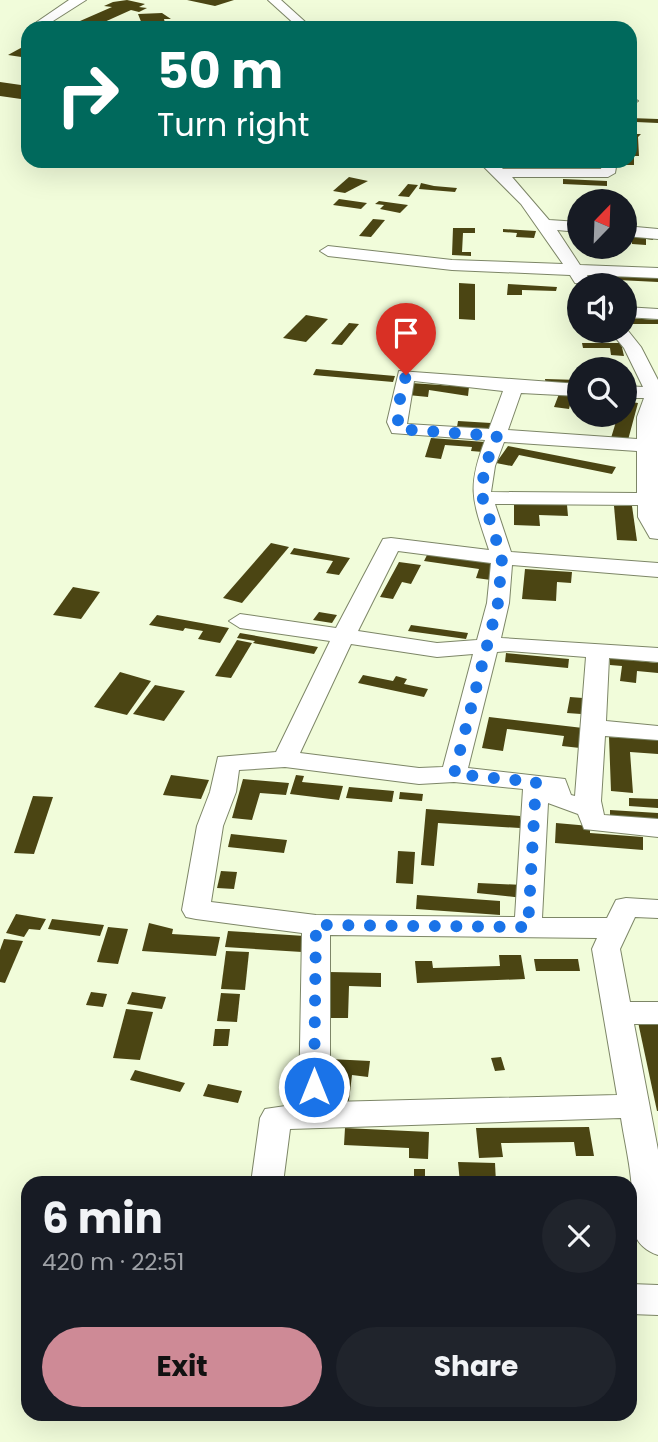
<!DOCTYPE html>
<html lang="en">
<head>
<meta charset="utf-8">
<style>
  :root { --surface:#171b24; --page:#20242c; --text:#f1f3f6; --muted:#9ea1a6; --accent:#ce8a96 }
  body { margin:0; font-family:Poppins,sans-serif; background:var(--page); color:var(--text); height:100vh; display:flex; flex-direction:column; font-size:26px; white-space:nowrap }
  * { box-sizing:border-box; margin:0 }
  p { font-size:23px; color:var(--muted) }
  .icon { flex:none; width:38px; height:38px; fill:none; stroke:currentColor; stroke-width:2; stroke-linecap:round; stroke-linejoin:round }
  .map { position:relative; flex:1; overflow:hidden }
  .sheet { position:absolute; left:21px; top:1176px; width:616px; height:245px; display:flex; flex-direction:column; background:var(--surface); border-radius:21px; box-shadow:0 7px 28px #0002 }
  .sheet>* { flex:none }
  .guide { position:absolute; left:21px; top:21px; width:616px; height:147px; border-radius:21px; box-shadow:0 7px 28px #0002; background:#00695c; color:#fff; overflow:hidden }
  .needle { width:46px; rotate:23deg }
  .buttons { position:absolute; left:567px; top:189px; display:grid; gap:14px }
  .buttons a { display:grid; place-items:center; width:70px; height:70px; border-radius:50%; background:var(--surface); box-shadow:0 7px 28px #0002; font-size:35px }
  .pin { position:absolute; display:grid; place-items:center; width:60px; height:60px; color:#fff; margin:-72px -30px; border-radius:50% 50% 50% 0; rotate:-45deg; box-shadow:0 0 7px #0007 }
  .pin .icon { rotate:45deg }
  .me { position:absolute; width:77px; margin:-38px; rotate:0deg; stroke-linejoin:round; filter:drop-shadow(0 0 5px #0008) }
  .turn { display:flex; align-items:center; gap:24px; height:147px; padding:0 21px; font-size:32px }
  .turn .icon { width:91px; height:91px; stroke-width:2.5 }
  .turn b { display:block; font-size:49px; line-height:60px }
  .round { display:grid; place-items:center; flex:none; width:74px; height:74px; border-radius:37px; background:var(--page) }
  .headline { display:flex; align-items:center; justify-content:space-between; height:119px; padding:0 21px }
  h1 { font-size:42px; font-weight:700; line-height:52px }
  .primary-button { display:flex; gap:14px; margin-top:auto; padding:14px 21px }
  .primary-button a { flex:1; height:80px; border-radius:42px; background:var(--accent); color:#111; font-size:28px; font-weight:700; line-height:80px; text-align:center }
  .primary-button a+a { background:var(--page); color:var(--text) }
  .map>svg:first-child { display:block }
  .building { fill:#4b4513 }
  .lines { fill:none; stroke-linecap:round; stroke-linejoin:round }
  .minor-casing { stroke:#7d8667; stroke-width:2 }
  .minor { fill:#fff; fill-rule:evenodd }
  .route { stroke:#1a73e8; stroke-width:12; stroke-dasharray:0 21.6 }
</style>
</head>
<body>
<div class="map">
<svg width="658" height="1442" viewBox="0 0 658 1442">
  <rect width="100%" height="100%" fill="#f1fcda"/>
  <g class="building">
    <path d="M127,0L145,4L139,7L147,8L139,12L131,10L91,28H64L112,7L104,6L113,2Z"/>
    <path d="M187,0H234L215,6Z"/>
    <path d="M162,13L171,19H164L165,23L142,24L138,14Z"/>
    <path d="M28,44V58L8,55Z"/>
    <path d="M0,82L28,86V100L0,96Z"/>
    <path d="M630,118L658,119V123L636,122V133H630Z"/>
    <path d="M630,134H641L638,137L639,156H634V165H626L625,161H630Z"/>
    <path d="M349,177L368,181L345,193L333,191Z"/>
    <path d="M563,179L607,181V186L563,184Z"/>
    <path d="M421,183L434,186L457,188L455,192L419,189Z"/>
    <path d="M408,184L418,185L409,197L398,196Z"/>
    <path d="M339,199L367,203L361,209L333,205Z"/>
    <path d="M379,201L408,205L400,213L380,209L384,205L375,204Z"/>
    <path d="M373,219L385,220L371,237L359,236Z"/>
    <path d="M453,228H475V233H463L462,252H471V256L452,255Z"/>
    <path d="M503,229L536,231L534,238L516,237L517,233L503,232Z"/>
    <path d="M625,234L654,236L653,240L646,239V245L632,244V238H625Z"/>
    <path d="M618,275L658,277V282L618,280Z"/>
    <path d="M459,283L475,284V320L459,319Z"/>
    <path d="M508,284L557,287L556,291L522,290V295H507Z"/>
    <path d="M306,315L328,319L306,342L283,338Z"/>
    <path d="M628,318L658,320V324H629Z"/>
    <path d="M349,323L359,324L342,345L331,344Z"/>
    <path d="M582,343H621L624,356L611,355L610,348H583Z"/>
    <path d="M316,369L395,376L393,382L313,375Z"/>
    <path d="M545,379L579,380V387L546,386Z"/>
    <path d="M411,383L469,387L468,396L429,390L428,397L408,395Z"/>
    <path d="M559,394L579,396V402L571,401L569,409L554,407Z"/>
    <path d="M625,401L638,403L628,440L611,438L618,415H625Z"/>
    <path d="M458,421L491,423L490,430L457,427Z"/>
    <path d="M431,438L485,442L483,452L471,451L472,447L445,445L441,459L425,457Z"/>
    <path d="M508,446L616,467L612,474L519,455L512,466L496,463Z"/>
    <path d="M514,504L567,505L568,516L539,515L540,526L514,525Z"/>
    <path d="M614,506H632L637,541L617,540Z"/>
    <path d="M271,543L289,547L242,603L223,598Z"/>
    <path d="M294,548L350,558L339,575L326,573L333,561L290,554Z"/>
    <path d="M427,555L496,564L491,580L476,578L479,569L424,561Z"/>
    <path d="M399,562L421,565L411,584L402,582L393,599L380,597Z"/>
    <path d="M525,569L572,572L571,583L557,582L556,601L522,599Z"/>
    <path d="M73,587L100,592L81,619L53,615Z"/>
    <path d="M319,612L337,615L332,623L313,620Z"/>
    <path d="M157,615L229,628L220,643L198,639L203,631L185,628L183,631L149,625Z"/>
    <path d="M411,625L468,633L466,639L408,631Z"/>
    <path d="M240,633L318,647L314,654L253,643L255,641L237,638Z"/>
    <path d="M237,640L252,643L231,678L215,676Z"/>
    <path d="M506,653L569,659L568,668L505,662Z"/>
    <path d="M610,658L658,663V673L637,671L636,683L620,681L622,666L610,665Z"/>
    <path d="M120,672L151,681L127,715L94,707Z"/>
    <path d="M363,675L393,681L396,676L407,679L404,684L428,689L424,697L358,683Z"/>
    <path d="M155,685L185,691L164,721L133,714Z"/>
    <path d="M570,697L583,698L581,714L567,713Z"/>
    <path d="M489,717L583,728L580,748L562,746L564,736L507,729L503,751L482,748Z"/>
    <path d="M609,737L658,740V754L630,752L633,793L611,791Z"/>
    <path d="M171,775L209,780L201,799L163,795Z"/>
    <path d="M296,775L304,776L302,782L343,786L339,800L290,794Z"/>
    <path d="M243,779L289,783L286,795L260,793L252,820L232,818Z"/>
    <path d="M349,787L394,791L392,802L346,798Z"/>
    <path d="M400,792L423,794L422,801L399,799Z"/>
    <path d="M33,796L53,797L34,854L14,853Z"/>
    <path d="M629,798L658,799V808L629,806Z"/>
    <path d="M426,809L520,816V828L438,823L434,866L421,865Z"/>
    <path d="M610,810L658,813V820L610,818Z"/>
    <path d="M556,823L590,826V833L643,837V850L555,843Z"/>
    <path d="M231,834L287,840L284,853L228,847Z"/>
    <path d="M398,851L415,852L413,884L396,883Z"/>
    <path d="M221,871L237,872L234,889L217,888Z"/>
    <path d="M478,883L524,885L523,898L477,893Z"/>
    <path d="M417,895L500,901V915L416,909Z"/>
    <path d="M16,914L46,919L40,930L29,929L24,937L6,933Z"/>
    <path d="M52,919L104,925L100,936L48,929Z"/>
    <path d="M149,923L173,929L172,934L220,937L216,956L142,951Z"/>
    <path d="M108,927L128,929L118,964L97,962Z"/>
    <path d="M228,931L305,936L302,952L225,947Z"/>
    <path d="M4,939L23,941L5,983L0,982V950Z"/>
    <path d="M226,951L249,952L245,990L221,989Z"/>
    <path d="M499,955H521L525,979L417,983L415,961H432L433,968L500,966Z"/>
    <path d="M534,959H578L580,971H536Z"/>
    <path d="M329,972L381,973V987L349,986L348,1018H327Z"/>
    <path d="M91,992L107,994L103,1007L86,1005Z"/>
    <path d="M132,992L166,997L162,1009L127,1004Z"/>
    <path d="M221,993L240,994L237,1022L217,1021Z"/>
    <path d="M126,1009L153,1012L140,1060L113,1058Z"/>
    <path d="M638,1022L658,1023V1111H657Z"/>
    <path d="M215,1029H230L228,1046H213Z"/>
    <path d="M501,1057L505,1070L495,1071L491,1058Z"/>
    <path d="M330,1059L370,1061L368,1077L352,1075L348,1109L324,1107Z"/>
    <path d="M135,1070L185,1083L180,1092L130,1080Z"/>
    <path d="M208,1084L242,1091L238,1103L203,1096Z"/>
    <path d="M589,1127L594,1156H576L574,1142L501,1143L503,1157L479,1158L476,1128Z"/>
    <path d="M345,1128L429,1132L428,1159L409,1158V1148L344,1145Z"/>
    <path d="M458,1162L495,1163L496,1183H460Z"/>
    <rect x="414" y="1169" width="11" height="14"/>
  </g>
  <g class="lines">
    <defs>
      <g id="minor">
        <path d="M69,0H86L42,28H28Z"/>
        <path d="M268,0H281L312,28H299Z"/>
        <path d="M630,97L638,101L630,106Z"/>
        <path d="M478,161H494L503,169H601L603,161H617L615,173L608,177H512L549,220L579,222V232L557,230L580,265L658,268V278L587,275L589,279L581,284L575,283L570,275L452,270L328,256L320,251L328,246L452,260L563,264L521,204Z"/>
        <path d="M625,226L658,229V239L625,236Z"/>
        <path d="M625,307L658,309V319L625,317Z"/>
        <path d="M625,327L641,347L658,380V539L650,538L638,517V505L495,504L511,552L658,563V577L512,565L509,603L501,638L658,648V662L609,658L606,721L658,726V740L605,736L601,801L604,815L658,819V837L584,829L578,814L548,803L542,918H607L616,900L626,898L658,900V918L635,917L620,949L630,1002H658V1024H634L658,1150V1255C621,1242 635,1208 631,1179C629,1159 624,1138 621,1118L290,1129L283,1183H251L260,1118L265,1109L299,1104L302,933L196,919L186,917L182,910L197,826L210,792L218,757L276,752L330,641L240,628L229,621L240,614L336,628L383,539L391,538L489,550C473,501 466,490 485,440L392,433L387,422L399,371L579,384V396L521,393L508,430L637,439V417L644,398H625V386L643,387L624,348L610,331H625ZM414,381L503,391L489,429L407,424ZM504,442L637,451V493L491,492L495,466ZM398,551L491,563L487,603L477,640L437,643L358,631ZM351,644L437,657L473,654L443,767L419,768L300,753ZM509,651L586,657L575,796L571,795L565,779L468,768L497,652ZM285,767L419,784L454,782L523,789L515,917L316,915L211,902L223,826L236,792L239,770ZM330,935L597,938L592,949L617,1095L330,1102Z"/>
        <path d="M630,1284L658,1285V1315L630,1314Z"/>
      </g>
    </defs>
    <use href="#minor" class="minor-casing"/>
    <use href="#minor" class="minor"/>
  </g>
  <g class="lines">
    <path class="route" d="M314,1087L316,925L528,927L536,782L454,774L498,603L502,558L481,493L485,466L497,436L399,429L397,411L406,375"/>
  </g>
</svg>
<div class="buttons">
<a><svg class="needle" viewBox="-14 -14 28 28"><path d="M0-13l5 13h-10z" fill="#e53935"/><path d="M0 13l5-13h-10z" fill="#9ea1a6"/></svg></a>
<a><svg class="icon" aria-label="sound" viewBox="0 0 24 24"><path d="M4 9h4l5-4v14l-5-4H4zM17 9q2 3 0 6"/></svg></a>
<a><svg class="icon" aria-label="search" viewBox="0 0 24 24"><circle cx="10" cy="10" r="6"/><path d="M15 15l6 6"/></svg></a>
</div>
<div class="pin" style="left:406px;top:375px;background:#d93025"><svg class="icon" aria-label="arrive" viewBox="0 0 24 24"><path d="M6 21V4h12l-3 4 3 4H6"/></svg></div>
<svg class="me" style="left:314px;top:1087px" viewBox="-20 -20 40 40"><circle r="17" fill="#1a73e8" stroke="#fff" stroke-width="3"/><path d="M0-11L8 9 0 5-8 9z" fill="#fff"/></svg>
<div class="guide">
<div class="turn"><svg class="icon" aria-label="right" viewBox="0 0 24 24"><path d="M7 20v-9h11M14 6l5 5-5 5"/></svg><div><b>50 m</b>Turn right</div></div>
</div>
<section class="sheet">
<div class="headline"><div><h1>6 min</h1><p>420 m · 22:51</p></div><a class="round"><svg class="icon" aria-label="close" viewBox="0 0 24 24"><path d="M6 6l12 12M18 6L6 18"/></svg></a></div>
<div class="primary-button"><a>Exit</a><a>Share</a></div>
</section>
</div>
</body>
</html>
